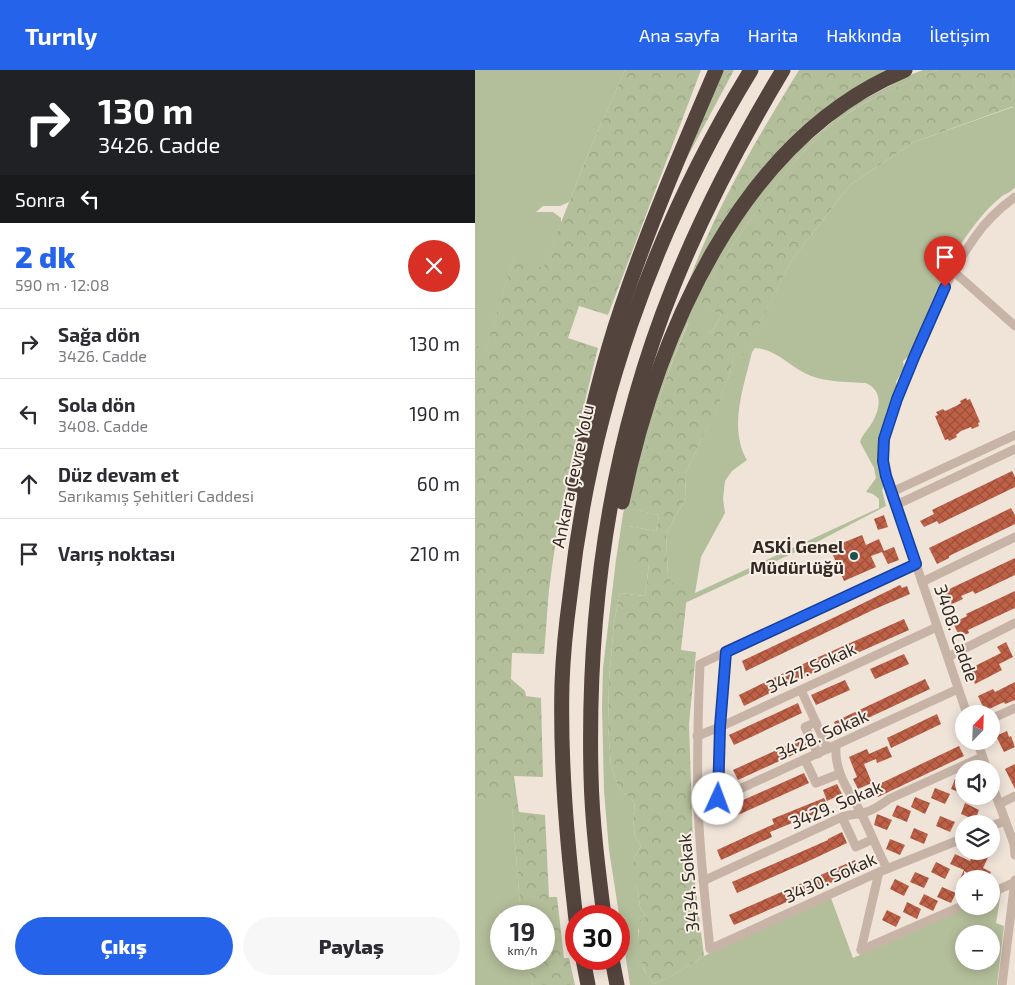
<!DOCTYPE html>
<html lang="tr">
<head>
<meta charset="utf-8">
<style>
  :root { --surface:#fff; --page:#f7f7f7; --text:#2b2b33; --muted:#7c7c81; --line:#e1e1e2; --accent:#2563eb }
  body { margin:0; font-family:"Exo 2",sans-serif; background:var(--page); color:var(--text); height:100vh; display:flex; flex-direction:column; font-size:19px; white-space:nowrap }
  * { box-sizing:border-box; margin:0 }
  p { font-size:16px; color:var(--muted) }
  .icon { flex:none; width:28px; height:28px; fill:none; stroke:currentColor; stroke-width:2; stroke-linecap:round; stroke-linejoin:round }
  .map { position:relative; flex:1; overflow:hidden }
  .drawer { display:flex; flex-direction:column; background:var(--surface); width:475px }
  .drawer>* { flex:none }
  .hud { background:#202124; color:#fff; overflow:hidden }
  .needle { width:32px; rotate:23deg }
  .buttons { position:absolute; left:480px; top:635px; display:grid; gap:10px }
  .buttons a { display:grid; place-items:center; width:45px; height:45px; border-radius:50%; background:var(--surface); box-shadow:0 2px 12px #0003; font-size:25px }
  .speed { position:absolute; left:15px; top:835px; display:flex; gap:10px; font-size:25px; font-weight:700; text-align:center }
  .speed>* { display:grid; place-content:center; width:65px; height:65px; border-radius:50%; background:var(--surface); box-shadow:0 2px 12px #0003; line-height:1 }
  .speed small { font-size:12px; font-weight:400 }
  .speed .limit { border:8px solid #d22; background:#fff; color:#111 }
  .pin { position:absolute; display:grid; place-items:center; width:42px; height:42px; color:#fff; margin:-51px -21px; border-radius:50% 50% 50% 0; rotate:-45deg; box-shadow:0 0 5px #0007 }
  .pin .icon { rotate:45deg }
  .me { position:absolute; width:55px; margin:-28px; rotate:2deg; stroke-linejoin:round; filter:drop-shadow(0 0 4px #0008) }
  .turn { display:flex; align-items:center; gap:18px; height:105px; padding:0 15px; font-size:22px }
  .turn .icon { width:65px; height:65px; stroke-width:2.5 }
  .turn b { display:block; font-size:35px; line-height:42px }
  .then { display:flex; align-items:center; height:48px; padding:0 15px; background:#0003; gap:10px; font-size:19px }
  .round { display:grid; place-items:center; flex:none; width:52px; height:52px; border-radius:26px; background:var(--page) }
  .headline { display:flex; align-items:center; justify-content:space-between; height:85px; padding:0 15px }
  h1 { font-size:30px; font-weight:800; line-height:38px; color:var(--accent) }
  .action { display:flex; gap:10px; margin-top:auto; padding:10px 15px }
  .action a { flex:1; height:58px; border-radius:30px; background:var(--accent); color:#fff; font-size:20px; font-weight:800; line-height:58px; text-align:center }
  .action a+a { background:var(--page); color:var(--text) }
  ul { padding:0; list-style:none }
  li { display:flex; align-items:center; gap:15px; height:70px; padding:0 15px; border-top:1px solid var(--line) }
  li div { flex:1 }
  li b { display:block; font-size:19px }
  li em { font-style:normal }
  header { display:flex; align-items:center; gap:30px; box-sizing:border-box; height:70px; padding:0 25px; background:var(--accent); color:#fff }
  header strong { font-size:24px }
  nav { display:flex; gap:28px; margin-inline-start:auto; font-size:18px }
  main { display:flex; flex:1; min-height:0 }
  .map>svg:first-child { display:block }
  .green { fill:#b3be9a; fill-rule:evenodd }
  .forest { fill:url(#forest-crowns) }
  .building { fill:url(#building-cross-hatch) }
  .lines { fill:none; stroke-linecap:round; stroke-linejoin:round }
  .street { stroke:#c7b4a6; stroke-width:9 }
  .highway { stroke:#54443e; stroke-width:15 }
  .route-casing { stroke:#184099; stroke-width:12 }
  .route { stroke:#2563eb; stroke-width:9 }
  .poi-dot { fill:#1e5052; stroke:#f8efe5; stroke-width:2 }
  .labels { text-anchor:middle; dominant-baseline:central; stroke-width:4; stroke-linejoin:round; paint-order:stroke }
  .street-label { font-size:18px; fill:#332a26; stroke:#f8efe5 }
  .poi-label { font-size:18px; font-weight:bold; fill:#332a26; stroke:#f8efe5; text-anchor:end }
</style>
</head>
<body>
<header>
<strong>Turnly</strong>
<nav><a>Ana sayfa</a><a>Harita</a><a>Hakkında</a><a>İletişim</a></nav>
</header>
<main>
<section class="drawer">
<div class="hud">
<div class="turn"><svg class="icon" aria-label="right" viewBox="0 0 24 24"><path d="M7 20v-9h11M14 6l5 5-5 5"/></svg><div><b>130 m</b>3426. Cadde</div></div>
<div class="then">Sonra<svg class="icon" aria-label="left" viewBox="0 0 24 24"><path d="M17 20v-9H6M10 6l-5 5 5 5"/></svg></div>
</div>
<div class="headline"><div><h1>2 dk</h1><p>590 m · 12:08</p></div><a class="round" style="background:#d93025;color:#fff"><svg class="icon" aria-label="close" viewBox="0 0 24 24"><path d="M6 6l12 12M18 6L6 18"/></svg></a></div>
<ul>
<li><svg class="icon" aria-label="right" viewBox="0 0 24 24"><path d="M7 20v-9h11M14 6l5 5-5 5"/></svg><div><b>Sağa dön</b><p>3426. Cadde</p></div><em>130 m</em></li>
<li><svg class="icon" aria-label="left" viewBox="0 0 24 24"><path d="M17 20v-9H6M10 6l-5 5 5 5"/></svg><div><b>Sola dön</b><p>3408. Cadde</p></div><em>190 m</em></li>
<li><svg class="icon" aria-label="ahead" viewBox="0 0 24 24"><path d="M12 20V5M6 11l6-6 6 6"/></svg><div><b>Düz devam et</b><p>Sarıkamış Şehitleri Caddesi</p></div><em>60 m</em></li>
<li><svg class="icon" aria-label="arrive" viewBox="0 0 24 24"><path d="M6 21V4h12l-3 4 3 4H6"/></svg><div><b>Varış noktası</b></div><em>210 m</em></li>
</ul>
<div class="action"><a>Çıkış</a><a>Paylaş</a></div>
</section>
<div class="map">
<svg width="540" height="915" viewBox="0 0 540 915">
  <defs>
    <pattern id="forest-crowns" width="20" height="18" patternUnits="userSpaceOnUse" patternTransform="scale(1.25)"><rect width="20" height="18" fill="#b3be9a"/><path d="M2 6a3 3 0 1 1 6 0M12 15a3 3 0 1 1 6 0" fill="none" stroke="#9aa385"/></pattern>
    <pattern id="building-cross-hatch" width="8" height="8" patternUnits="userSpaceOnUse" patternTransform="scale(1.25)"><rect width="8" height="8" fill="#bf6147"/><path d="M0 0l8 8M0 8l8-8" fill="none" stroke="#9c503b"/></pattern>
  </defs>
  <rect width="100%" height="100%" fill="#f0e4d9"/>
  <g class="green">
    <path d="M0,0H150L115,79L94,132L85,136H68L61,142H78L86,148V153L68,199L39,187L11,280L0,275Z"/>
    <path d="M448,0H463C428,13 387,31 358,54C325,81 301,114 276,149C257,176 238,203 223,232L246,245L237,263L213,253C186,312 170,376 156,439L184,445L181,461L153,456L174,495L170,526L145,523L139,553L134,610L133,655L136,696L143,717L159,732L160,741L158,749L160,766L166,776L159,788V813L163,821L165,837L171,847L163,860L167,892L169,900L179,914L196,906L229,886L356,828L378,888L496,836H516V827L526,823L521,853L529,856L522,915H155L134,780L129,721L127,636L128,598L141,490L148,444L168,360L217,230L270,143L312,90L375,37L435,5ZM489,864H516V891H489Z"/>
    <path d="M540,9V117C536,123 530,123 525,128C512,138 500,154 490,168C467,201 450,249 434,286L428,291L429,298L421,312L422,317L411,343L413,350L404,380L410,413L407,420L411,436L340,473L210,533C212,522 208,513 195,514L193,506L191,464L211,428L210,404L229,364L240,345L255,302L260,282L269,284L316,191L376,114L439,72L538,37L537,10ZM280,278C302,279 316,298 336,306C352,312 373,312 391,313C407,320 406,337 398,351C394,359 388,363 385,372L399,398L401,408L391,422L398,424L404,429V438L220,523L226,487L250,443L248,429L250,411L257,401L272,390C253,358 269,316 277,282Z"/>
    <path d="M0,726L37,736L46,846H26V889H51L58,915H0Z"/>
  </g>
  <g class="forest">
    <path d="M150,0H226L133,245L104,236L93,268L123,278C103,358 84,438 74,520C72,541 71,563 69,584L37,583L36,609L50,621L51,626L66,628L68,707L39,706L44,742L70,745L74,827H82L89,888H94L100,915H58L51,889H69V846H46L37,737L0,726V275L11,279L39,186L68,198L115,79Z"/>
    <path d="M248,0H259L206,99Z"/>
    <path d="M324,0H415C388,16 359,31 335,51C279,98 248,161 210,222C237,144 281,70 324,0Z"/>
    <path d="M463,0H540V9L537,10L539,36L439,72L376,114L316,191L269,285L260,283L255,302L240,346L229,364L210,404L211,428L191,464L193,506L196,513H202L203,505L207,507L212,526L206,580L221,582L214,654L219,806L229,886L196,906L179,914C176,910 172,905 170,901C164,889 162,863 165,850L171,847L165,837L163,821L159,813V788L166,776L160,766L158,749L160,741L159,732L143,717L136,696L133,655L134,610L139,553L145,523L170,526L174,495L149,491L153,456L181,461L184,445L155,439C170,376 186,312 214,252L237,263L246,245L222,232C238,203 257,176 276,149C300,115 325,81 358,54C386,32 429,12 463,0Z"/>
  </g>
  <g class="building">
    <path d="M491,328L492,330L495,329L505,352L503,353L504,356L497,359L496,357L486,361L481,365L482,367L474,371L473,369L470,370L460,346L463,345L461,342L468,339L470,341L481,336L486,333L485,331Z"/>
    <path d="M537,401L540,407V417L464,454L462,451L449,457L445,451L459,444L457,440Z"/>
    <path d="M536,438L540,445V454L474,486V488L462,494L454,478Z"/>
    <path d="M409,445L413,457L403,460L399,449Z"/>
    <path d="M387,465L391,475L404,469L409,481L419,477L424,490L413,494L407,482L396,486L401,497L369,511L355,478Z"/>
    <path d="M540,488V505L500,524L498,521L486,526L488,529L475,535L468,522Z"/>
    <path d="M425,515L427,518L432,516L435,524L400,539L271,601L267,591L362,546Z"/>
    <path d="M540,521V538L493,560L494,563L485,567L478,553L492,546L491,544Z"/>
    <path d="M429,549L434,560L319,611L269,636L264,625L319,598Z"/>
    <path d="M531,572L538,587L524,594L527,600L500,614L494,599L526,583L522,577Z"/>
    <path d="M429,584L434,594L400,609L395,599Z"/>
    <path d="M450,609L455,619L363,662L359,652Z"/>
    <path d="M370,610L375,620L341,635L336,625Z"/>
    <path d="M540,612V630L530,634L529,632L510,641L503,626L518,619L520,622Z"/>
    <path d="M323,633L327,643L259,675L254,665Z"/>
    <path d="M462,644L466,654L416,678L412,668Z"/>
    <path d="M532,661L534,667L536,666L540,677L529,682L521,666Z"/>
    <path d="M328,668L333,678L263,710L258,700Z"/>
    <path d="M412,676L417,687L402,693L401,689L389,694L397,713L383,719L378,709L382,707L374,687L392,679L394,684Z"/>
    <path d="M484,676L489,686L403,727L398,717Z"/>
    <path d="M540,694V719L530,699Z"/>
    <path d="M329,703L334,713L243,754L239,743Z"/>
    <path d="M480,709L489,712V724L476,719Z"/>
    <path d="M362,714L367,724L352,731L348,720Z"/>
    <path d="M460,718L475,724L470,734L456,728Z"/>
    <path d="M440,727L455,733L450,744L436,737Z"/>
    <path d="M349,728L354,738L295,762L297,767L246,790L242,780L299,754L297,749Z"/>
    <path d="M490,733L504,740L500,750L486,744Z"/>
    <path d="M422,735L436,741L432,752L417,746Z"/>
    <path d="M402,744L417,750L412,760L399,755Z"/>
    <path d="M465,746L480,752L475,762L461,756Z"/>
    <path d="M439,758L453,764L449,774L435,768Z"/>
    <path d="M367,762L372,773L336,790L262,823L257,812L353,770V769Z"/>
    <path d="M415,769L430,775L425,785L411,779Z"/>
    <path d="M499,781H516L508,798L516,802L513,809H504L489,801V823L480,819L489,800L475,794L480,784L495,791Z"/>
    <path d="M380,790L385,800L259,855L254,845Z"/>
    <path d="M461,792L475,799L470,809L456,802Z"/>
    <path d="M440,802L454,808L449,818L435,812Z"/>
    <path d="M420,809L434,816L429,826L415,819Z"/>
    <path d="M467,817L481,823L476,833L462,827Z"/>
    <path d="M449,824L463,831L458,841L444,834Z"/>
    <path d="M432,832L446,839L442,849L428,842Z"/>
    <path d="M412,840L426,847L421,857L407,850Z"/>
  </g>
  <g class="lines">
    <g class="street">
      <path d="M478,201L540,256"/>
      <path d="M417,422L540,365"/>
      <path d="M421,435L540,379"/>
      <path d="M441,494L225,594C223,642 222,689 223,737C225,784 230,831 235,879L404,802L489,768"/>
      <path d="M447,512L540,467"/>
      <path d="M473,587L540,553"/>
      <path d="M326,620L353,679"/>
      <path d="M492,644L411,406C409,393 407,381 410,368C415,346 424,324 432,303C451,256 470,209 500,167C511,151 525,138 540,127"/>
      <path d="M516,649L540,638"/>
      <path d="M341,652L330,657L343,684"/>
      <path d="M222,666L245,657L462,557"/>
      <path d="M502,671L512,699"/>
      <path d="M361,676C359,702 374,721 386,743C395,761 403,781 412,799"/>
      <path d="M330,690L341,713L364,704"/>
      <path d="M516,712L539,774L540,785"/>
      <path d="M243,729L245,657L251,582"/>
      <path d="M524,734L540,726"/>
      <path d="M223,738L483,619"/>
      <path d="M367,747L381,777L398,769"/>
      <path d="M516,756L530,751"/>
      <path d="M228,811L367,747C374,744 381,745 388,743C397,741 406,735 414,729L507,687"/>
      <path d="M516,823L540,812"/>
      <path d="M386,880L489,835"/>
      <path d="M386,880L404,802"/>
      <path d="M527,915L540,810"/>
    </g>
    <g class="highway">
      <path d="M100,419C112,359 126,298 146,239C173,158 207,79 241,0"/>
      <path d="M147,432C181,268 264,69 430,0"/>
      <path d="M129,846C123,799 117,752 116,705C112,539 136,371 198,217C228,142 266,70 308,0"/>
      <path d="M101,850C92,771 85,693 87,614C88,585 91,555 95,526C115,339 178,160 276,0"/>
      <path d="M108,889L113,915"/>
      <path d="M137,889L142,915"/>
    </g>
  </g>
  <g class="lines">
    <defs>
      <path id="route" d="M243,729L245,657L251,582L441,494L411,406L408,391L409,369L422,329L440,285L470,217"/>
    </defs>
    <use href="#route" class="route-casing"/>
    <use href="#route" class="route"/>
  </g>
  <circle class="poi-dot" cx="379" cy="486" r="5"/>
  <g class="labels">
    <g class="street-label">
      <text transform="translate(97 406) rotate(-78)">Ankara Çevre Yolu</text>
      <text transform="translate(482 563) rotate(71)">3408. Cadde</text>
      <text transform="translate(336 597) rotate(-25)">3427. Sokak</text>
      <text transform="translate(347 664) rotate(-24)">3428. Sokak</text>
      <text transform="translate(361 734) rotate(-23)">3429. Sokak</text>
      <text transform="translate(355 807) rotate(-24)">3430. Sokak</text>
      <text transform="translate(213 813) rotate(-95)">3434. Sokak</text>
    </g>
    <g class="poi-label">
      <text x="369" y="476">ASKİ Genel<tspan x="369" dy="21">Müdürlüğü</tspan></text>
    </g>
  </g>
</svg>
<div class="buttons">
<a><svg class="needle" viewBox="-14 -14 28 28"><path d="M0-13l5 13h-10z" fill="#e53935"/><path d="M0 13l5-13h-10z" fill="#7c7c81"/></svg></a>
<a><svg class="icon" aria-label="sound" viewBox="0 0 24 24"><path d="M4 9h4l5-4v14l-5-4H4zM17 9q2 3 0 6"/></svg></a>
<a><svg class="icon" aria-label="layers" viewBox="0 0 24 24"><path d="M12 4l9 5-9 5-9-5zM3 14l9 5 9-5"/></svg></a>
<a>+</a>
<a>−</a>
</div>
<div class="speed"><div>19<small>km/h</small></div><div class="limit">30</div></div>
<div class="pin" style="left:470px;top:217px;background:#d93025"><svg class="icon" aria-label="arrive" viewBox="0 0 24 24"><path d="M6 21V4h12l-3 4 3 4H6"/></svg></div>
<svg class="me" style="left:243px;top:729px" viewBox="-20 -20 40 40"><circle r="19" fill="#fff"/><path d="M0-13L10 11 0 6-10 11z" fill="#2563eb"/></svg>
</div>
</main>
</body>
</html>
